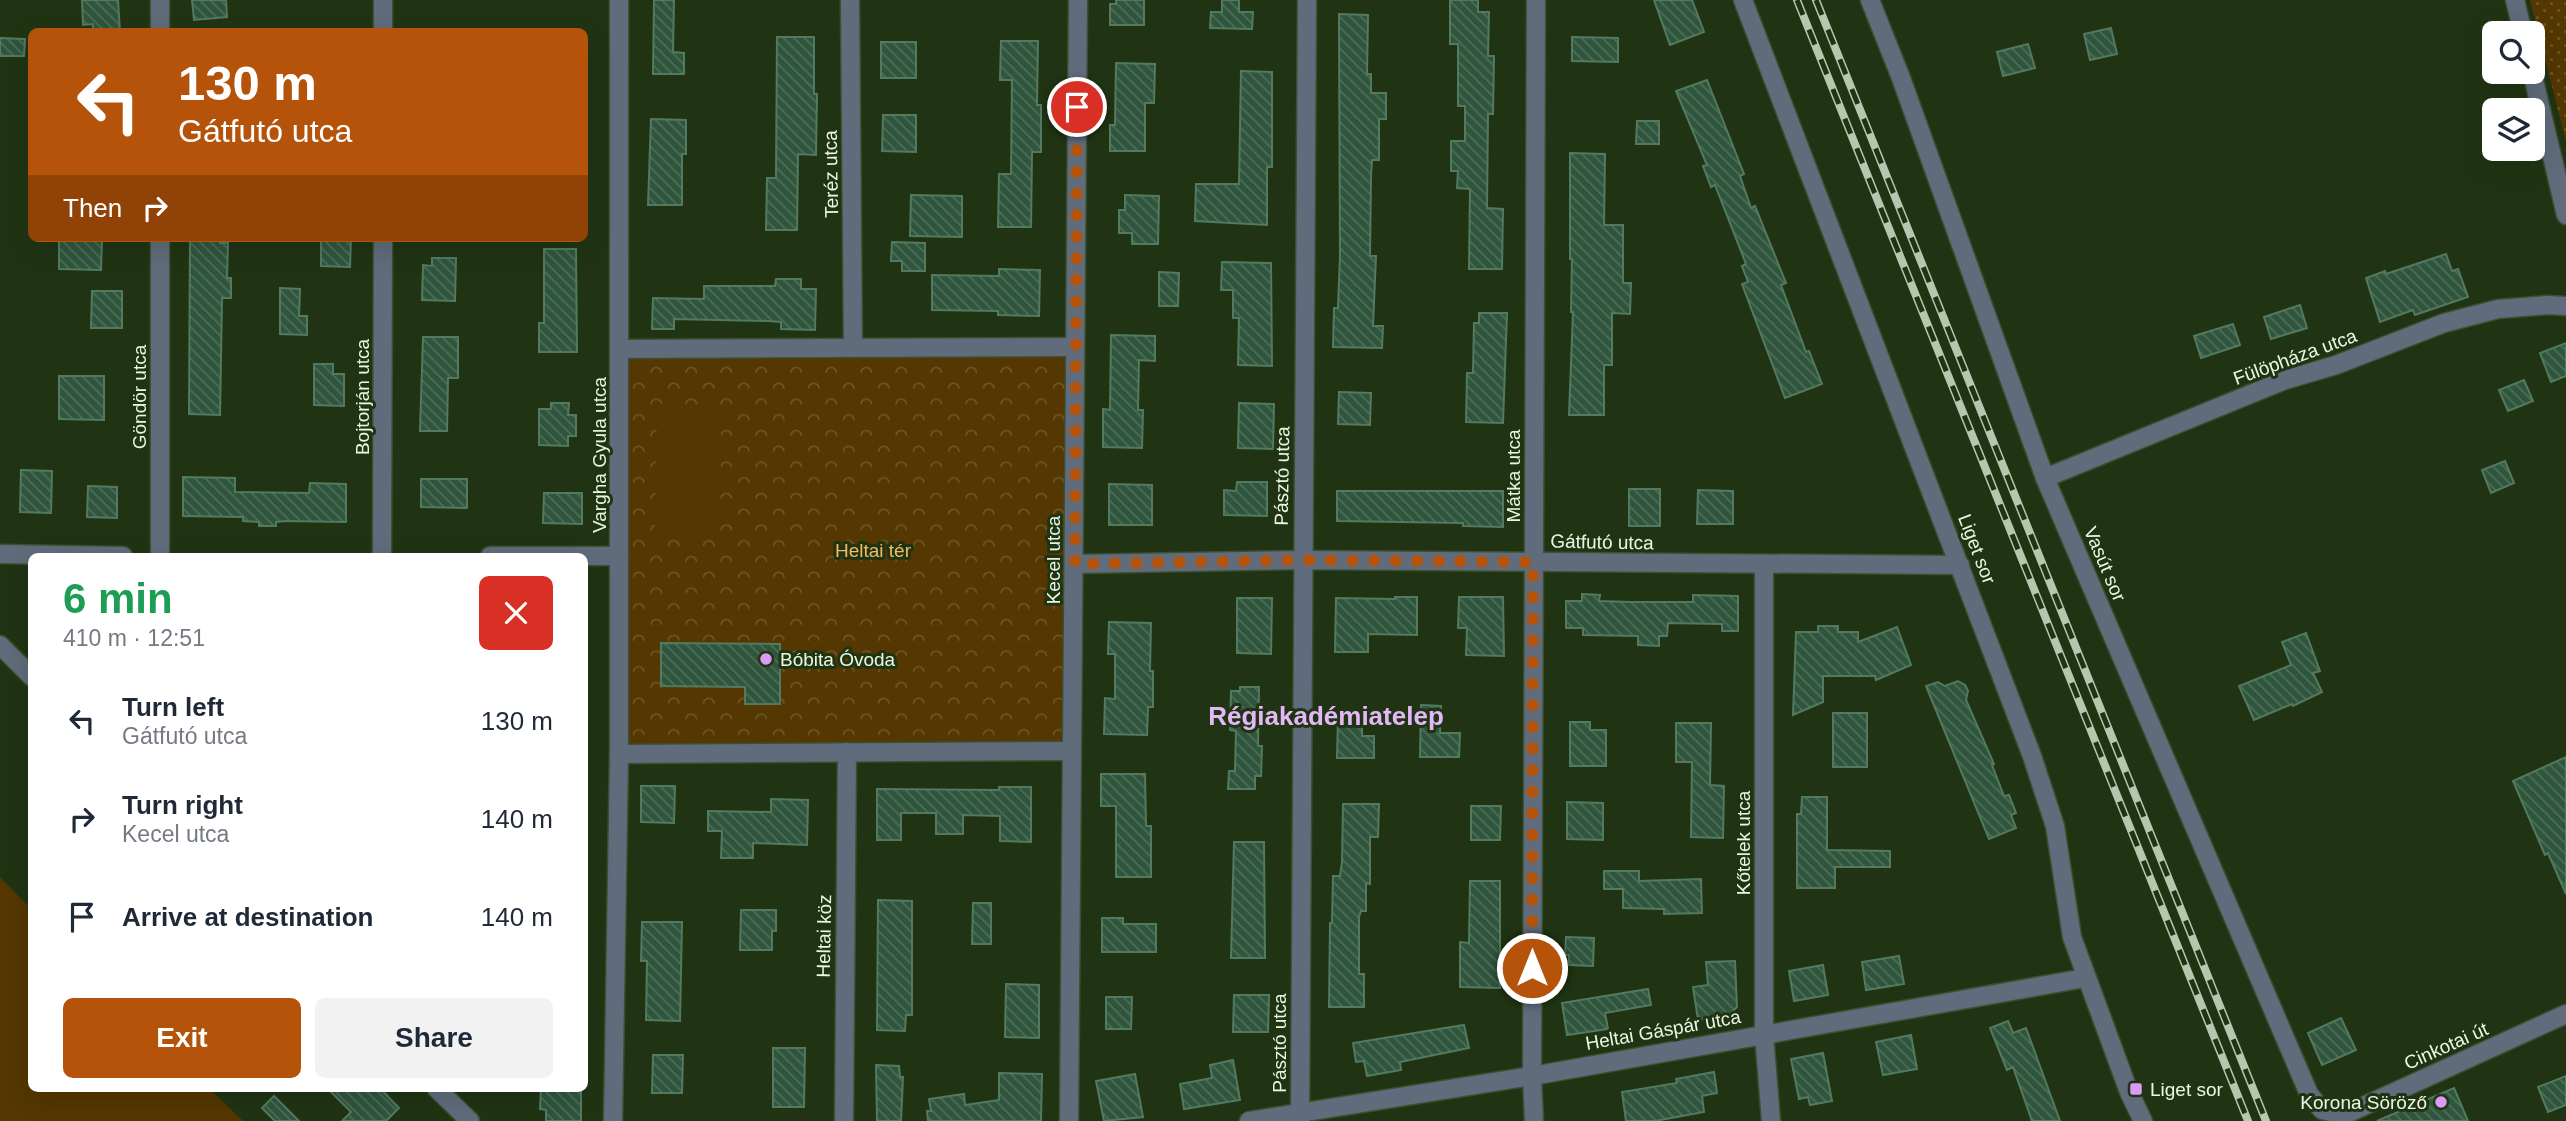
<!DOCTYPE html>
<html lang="en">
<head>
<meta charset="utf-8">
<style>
  :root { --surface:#fff; --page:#f2f2f3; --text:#1f2937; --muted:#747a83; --accent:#b45309 }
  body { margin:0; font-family:Helvetica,sans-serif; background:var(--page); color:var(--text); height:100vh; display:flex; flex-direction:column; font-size:26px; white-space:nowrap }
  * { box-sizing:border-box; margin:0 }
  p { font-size:23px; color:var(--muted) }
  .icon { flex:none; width:38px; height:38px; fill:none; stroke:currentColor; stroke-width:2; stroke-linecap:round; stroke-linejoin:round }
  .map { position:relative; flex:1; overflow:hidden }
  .panel { position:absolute; left:28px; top:553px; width:560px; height:539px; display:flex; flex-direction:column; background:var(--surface); border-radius:10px; box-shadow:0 7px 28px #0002 }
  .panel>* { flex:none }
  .guide { position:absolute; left:28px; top:28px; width:560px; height:214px; border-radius:10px; box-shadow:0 7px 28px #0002; background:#b45309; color:#fff; overflow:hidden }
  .controls { position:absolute; left:2482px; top:21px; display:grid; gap:14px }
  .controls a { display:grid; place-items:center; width:63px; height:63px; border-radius:10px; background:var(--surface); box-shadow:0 7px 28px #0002; font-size:35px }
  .pin { position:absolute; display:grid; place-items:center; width:60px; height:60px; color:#fff; margin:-30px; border:4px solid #fff; border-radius:50%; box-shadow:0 2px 7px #0007 }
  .me { position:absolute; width:77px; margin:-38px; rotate:0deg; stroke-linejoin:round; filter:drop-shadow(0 0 5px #0008) }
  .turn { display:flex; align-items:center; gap:24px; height:147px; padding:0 35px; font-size:32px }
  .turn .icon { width:91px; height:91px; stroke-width:2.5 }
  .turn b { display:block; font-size:49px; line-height:60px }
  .then { display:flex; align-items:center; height:66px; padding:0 35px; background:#0003; gap:14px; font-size:26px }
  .round { display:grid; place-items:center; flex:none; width:74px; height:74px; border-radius:10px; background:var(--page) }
  .summary { display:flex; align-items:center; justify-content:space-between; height:119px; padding:0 35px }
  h1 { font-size:42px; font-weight:800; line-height:52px; color:#1e9e55 }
  .primary-button { display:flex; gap:14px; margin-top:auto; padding:14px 35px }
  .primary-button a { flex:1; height:80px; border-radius:10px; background:var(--accent); color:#fff; font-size:28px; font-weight:800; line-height:80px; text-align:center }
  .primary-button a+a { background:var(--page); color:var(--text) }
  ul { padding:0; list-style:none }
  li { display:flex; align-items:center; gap:21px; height:98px; padding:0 35px }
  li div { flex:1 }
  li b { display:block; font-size:26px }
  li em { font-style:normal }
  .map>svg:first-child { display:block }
  .grass { fill:url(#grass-dots) }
  .forest { fill:url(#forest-crowns) }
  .garden { fill:#543701 }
  .building { fill:url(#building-back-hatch); stroke:#537a60; stroke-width:2 }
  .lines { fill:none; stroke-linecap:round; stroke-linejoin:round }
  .minor-casing { stroke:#3c4f30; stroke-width:21 }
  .minor { stroke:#606c7b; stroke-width:18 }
  .rail-casing { stroke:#b7c6ae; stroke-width:8 }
  .rail { stroke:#203413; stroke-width:5; stroke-dasharray:16; stroke-linecap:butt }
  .route { stroke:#b45309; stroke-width:12; stroke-dasharray:0 21.6 }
  .poi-dot { fill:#da9af6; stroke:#203413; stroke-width:2.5 }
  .labels { text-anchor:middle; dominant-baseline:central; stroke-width:6; stroke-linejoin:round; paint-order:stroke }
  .street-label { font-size:19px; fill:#eaf7e3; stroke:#203413 }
  .park-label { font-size:19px; fill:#f5ba62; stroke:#203413 }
  .poi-label { font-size:19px; fill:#eaf7e3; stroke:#203413; text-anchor:start }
  .district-label { font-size:26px; font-weight:bold; fill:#e4b8f8; stroke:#203413 }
</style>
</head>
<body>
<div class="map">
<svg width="2566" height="1121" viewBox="0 0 2566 1121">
  <defs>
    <pattern id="grass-dots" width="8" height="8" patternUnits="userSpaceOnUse" patternTransform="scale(1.75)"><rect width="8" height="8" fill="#543701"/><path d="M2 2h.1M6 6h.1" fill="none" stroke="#6d5526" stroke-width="1.8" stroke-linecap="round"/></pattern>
    <pattern id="forest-crowns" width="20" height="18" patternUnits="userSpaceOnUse" patternTransform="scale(1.75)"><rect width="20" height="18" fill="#543701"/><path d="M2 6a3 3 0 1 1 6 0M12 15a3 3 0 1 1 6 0" fill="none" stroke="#6d5526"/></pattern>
    <pattern id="building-back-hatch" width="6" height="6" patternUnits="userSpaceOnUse" patternTransform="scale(1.75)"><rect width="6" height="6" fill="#2f553d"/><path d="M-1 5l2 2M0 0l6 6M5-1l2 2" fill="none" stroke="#4d6e59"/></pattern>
  </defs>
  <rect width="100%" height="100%" fill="#203413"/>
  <path class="grass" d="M2530,0H2566V142Z"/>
  <path class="forest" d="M1074,347L1071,751L619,754L620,349Z"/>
  <g class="garden">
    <path d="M657,404L721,407L720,533L655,532Z"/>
    <path d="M0,877L31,909L32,1088L210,1089L243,1121H0Z"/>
  </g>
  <g class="building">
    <path d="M82,0H118L120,32H93V24L83,25Z"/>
    <path d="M192,0H226L227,17L194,20Z"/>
    <path d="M654,0H674L673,52L684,53V74H653Z"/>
    <path d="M1116,0H1144V25H1110V4H1116Z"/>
    <path d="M1222,0H1239V12H1253L1252,29L1210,28L1211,12H1222Z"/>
    <path d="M1450,0H1478V12H1489L1488,56H1494L1493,114H1488L1487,208L1503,209L1502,269H1469L1470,189L1457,188L1458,171H1451V141H1465V106H1458V44H1450Z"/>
    <path d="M1654,0H1692L1704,32L1670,45Z"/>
    <path d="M1339,14L1368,15L1367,74H1371V93H1386V119H1379V160H1372L1371,176L1370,256H1376L1373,326H1383L1382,348L1333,347L1334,308H1338L1340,255Z"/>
    <path d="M2111,28L2117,54L2090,60L2084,34Z"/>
    <path d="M777,37H814V94H817L816,155L798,154L797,230H766L767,178H776Z"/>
    <path d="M1572,37L1618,38V62L1572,61Z"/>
    <path d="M0,38L25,39L24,56H0Z"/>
    <path d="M1001,41H1038L1037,105H1041V152H1032L1031,227H998L999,174H1011L1012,80H1000Z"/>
    <rect x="881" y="42" width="35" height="36"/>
    <path d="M2028,44L2035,68L2003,76L1997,52Z"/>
    <path d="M1116,63L1155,64L1154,103H1145V151H1110V125H1115Z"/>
    <path d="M1241,71L1272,72V167H1267V225L1195,221L1196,184H1239Z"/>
    <path d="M1707,80L1744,174L1740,176L1751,208L1755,206L1786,283L1781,285L1806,352L1809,351L1822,384L1785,398L1742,284L1748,282L1742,266L1746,264L1715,185L1711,187L1703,166L1707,165L1676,91Z"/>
    <path d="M883,115H916V152L882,151Z"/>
    <path d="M651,119L686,120V154H682V205H648Z"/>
    <path d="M1637,121H1659V144H1636Z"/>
    <path d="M1570,153L1605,154L1604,225H1623V283H1631L1630,314L1612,313V365H1604V415H1569L1573,312H1571L1572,259H1570Z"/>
    <path d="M911,195L962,196V237L910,236Z"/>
    <path d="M1125,195L1159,196L1158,244H1132V233H1119V210H1125Z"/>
    <path d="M59,238L102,240L101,270L59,269Z"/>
    <path d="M190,238H220V243H228L227,278H231V298H222L220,415L189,414Z"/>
    <path d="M321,238H351L350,267L321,266Z"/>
    <path d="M892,242L925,243V271H902V261H891Z"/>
    <path d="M544,249H576L577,352H539V323H544Z"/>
    <path d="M2446,254L2452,271L2458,269L2468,297L2415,315L2413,310L2380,322L2366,278L2385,271L2386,274Z"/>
    <path d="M432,258H456L455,301L422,300L423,265L432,266Z"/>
    <path d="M1222,262L1271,263L1272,366L1238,365L1239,318H1233V290H1221Z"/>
    <path d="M999,269L1040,270L1039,316L998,315V311L932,310V275L999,276Z"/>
    <path d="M1159,272L1179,273L1178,306H1159Z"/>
    <path d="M776,279H801V289H816L815,330L781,329V322L769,321L674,319V329H652L653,298L704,299V286H775Z"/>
    <path d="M280,288L300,289L299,316H307V335L280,334Z"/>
    <path d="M92,291H122V328H91Z"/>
    <path d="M2300,305L2307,328L2271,339L2264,317Z"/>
    <path d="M1479,313H1507L1503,423L1466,422L1467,373H1473L1474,323H1479Z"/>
    <path d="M2233,324L2240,345L2201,358L2194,336Z"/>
    <path d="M1111,335L1155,336V361L1139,360L1138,410H1143L1142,448L1103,447V409L1110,410Z"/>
    <path d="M423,337H458V378H448L447,431H420Z"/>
    <path d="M2566,343V376L2551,382L2540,353Z"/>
    <path d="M314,364H333V374H344V406L314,405Z"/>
    <path d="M59,376H104V420L59,419Z"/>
    <path d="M2524,380L2533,401L2508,411L2499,390Z"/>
    <path d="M1339,392L1371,393L1370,425L1338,424Z"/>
    <path d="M551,403H569L568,415H576V436H568V446L539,445V409H551Z"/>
    <path d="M1239,403L1274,404L1273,449L1238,448Z"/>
    <path d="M2505,461L2514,483L2491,493L2482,470Z"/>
    <path d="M21,470L52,471L51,513L20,512Z"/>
    <path d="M183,477L235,478V492L309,493L310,483L346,484V522L285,521L276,522V526H259V522L243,521V517L183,516Z"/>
    <path d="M421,479H467V508L421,507Z"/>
    <path d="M1237,482H1267V516L1224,515V490L1236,491Z"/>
    <path d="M1109,484L1152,485V525H1109Z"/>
    <path d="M88,486L117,487V518L87,517Z"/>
    <rect x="1629" y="489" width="31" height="37"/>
    <path d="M1698,490L1733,491V524H1697Z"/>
    <path d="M1337,491H1503V527L1463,526V523L1337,521Z"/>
    <path d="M544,493H582V524L543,523Z"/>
    <path d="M1582,594L1600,595L1599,601L1631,602H1693V595L1738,596V631H1722V624L1668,623L1667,636H1659V646L1638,645V636L1583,635V628H1566V601H1582Z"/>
    <path d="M1395,597H1417V635L1368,634V652H1335L1336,598L1395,599Z"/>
    <path d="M1459,597H1503L1504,656L1466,655L1467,628H1458Z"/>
    <path d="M1237,598H1272L1271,654L1237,653Z"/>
    <path d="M1109,622L1151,623L1150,671H1153V707H1148L1147,735L1104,734L1105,698L1115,699V654H1108Z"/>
    <path d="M1818,626H1838V632H1858V642L1897,627L1911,665L1876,680L1875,676H1823V702L1793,715L1796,632H1818Z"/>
    <path d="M2306,633L2320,671L2313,673L2322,692L2293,706L2292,704L2254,720L2239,686L2291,665L2282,642Z"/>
    <path d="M661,643L780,644V704H745V687L661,686Z"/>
    <path d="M1958,681L1965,685L1968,691L1966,700L1994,764L1992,765L2004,796L2009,795L2016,813L2011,815L2016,828L1989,839L1926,686L1938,682L1945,686Z"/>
    <path d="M1240,687H1259L1258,746H1262L1261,776H1255V789H1228L1229,771H1235L1236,731L1230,730L1231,691H1240Z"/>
    <path d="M1421,705L1441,706L1440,733H1460L1459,757H1420Z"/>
    <rect x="1833" y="713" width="34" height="54"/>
    <path d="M1338,718H1362V736H1374V758H1337Z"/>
    <path d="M1570,722H1590V730H1606V766H1570Z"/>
    <path d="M1676,723H1711L1710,785L1724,786L1723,838L1691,837L1692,762H1676Z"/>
    <path d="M2566,757V894L2548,853L2545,855L2513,781Z"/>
    <path d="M1101,774H1145L1146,826H1151V877H1116V806H1101Z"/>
    <path d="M641,786H675L674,823L641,822Z"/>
    <path d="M999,787H1031V842L1000,841V816L963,815V834H936V813H901V840H877V789L999,790Z"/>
    <path d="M1802,797H1827V850L1890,851V867H1835V888H1797V814H1801Z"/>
    <path d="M771,799L808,800L807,845L753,843V858H721L722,831H708V811L771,812Z"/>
    <path d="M1567,802L1603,803V840L1567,839Z"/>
    <path d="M1343,804H1379L1378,837H1370V884L1366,883V911H1361L1359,917V974H1364V1007H1329L1330,923H1332L1333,876H1340L1342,862Z"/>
    <path d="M1471,806H1501L1500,840H1471Z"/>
    <path d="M1234,842H1264L1265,958H1231Z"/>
    <path d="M1604,871H1639V881L1701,879L1702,913L1664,914V909L1623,908V889H1604Z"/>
    <path d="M1470,881H1500V988L1460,987V942L1469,943Z"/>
    <path d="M878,900L912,901V1015H906L905,1031L877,1030Z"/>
    <path d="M973,903H991V944H972Z"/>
    <path d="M741,910H776V931H772V950H740Z"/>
    <path d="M1102,918H1123V924H1156V952H1102Z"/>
    <path d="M642,922H682L680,1021L646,1020L647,961H641Z"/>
    <path d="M1566,937L1594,938L1593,966L1569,965V955H1565Z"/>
    <path d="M1899,956L1904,984L1866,990L1862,962Z"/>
    <path d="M1735,961L1737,1007L1727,1016L1698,1020L1693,987L1708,985L1706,962Z"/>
    <path d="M1823,965L1828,995L1794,1001L1789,971Z"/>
    <path d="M1006,984L1039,985V1038L1005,1037Z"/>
    <path d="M1648,989L1651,1005L1605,1013L1608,1029L1567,1035L1562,1003Z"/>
    <path d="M1234,995H1269L1268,1032H1233Z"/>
    <path d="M1106,997H1132L1131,1029H1106Z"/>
    <path d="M2341,1018L2356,1050L2322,1065L2308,1033Z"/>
    <path d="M2008,1021L2013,1033L2026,1028L2060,1121H2032L2013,1067L2007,1070L1990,1028Z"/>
    <path d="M1464,1025L1469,1048L1400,1062L1401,1070L1367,1076L1364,1061L1356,1062L1353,1043Z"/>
    <path d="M1911,1035L1917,1069L1883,1075L1876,1042Z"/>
    <path d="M773,1048H805L804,1107H773Z"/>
    <path d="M1823,1053L1832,1101L1810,1105L1808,1097L1799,1099L1791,1059Z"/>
    <path d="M653,1055H683L682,1093H652Z"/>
    <path d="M1233,1060L1240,1100L1184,1109L1180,1084L1212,1078L1210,1065Z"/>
    <path d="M876,1065L899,1066L900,1077H903L901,1121H877Z"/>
    <path d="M1714,1072L1717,1093L1702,1096L1704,1112L1655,1121H1626L1622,1092L1677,1083L1676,1079Z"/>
    <path d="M999,1073L1042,1074L1041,1121H928L927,1111H931L929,1099L964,1094L965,1105L999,1100Z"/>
    <path d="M1135,1074L1143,1117L1104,1121L1096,1081Z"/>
    <path d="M2566,1076V1105L2548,1112L2538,1087Z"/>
    <path d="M327,1088H380L399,1108L386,1121H342L351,1112Z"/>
    <path d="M541,1088H581V1121H546V1110L540,1109Z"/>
    <path d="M2454,1088L2468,1121H2377Z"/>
    <path d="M274,1096L299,1121H275L262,1108Z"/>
  </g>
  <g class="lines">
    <defs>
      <g id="minor">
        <path d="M160,0V32"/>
        <path d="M850,0L853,348"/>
        <path d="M1743,0L2032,756L2055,826L2072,937L2129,1092L2143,1121"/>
        <path d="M1870,0L1901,78L2045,478L2309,1094L2322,1110L2344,1115"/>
        <path d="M2515,0L2523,33"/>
        <path d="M383,32V0"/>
        <path d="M2532,72L2566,215"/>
        <path d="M160,238V556"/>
        <path d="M620,349L1074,347"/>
        <path d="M2045,478L2285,380L2336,365L2444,323L2498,309L2548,305L2566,306"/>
        <path d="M0,554L123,556"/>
        <path d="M382,556L383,238"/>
        <path d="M490,556H619"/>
        <path d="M1075,564L1302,560L1960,565"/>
        <path d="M1764,565V1034L1771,1121"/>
        <path d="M0,645L32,677"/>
        <path d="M619,754L1071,751"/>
        <path d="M436,1088L470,1121"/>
        <path d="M2344,1115L2566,1014"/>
        <path d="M613,1121L619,754V0"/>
        <path d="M844,1121L847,752"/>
        <path d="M1069,1121L1078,0"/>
        <path d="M1249,1121L1532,1076L2085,978"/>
        <path d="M1300,1121L1307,0"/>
        <path d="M1534,1121L1532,1076L1536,0"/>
      </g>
    </defs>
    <use href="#minor" class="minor-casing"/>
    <use href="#minor" class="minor"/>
    <defs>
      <g id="rail">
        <path d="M1797,0L2248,1121"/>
        <path d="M1816,0L2266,1121"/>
      </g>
    </defs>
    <use href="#rail" class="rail-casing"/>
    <use href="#rail" class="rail"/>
  </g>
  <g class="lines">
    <path class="route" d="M1077,107L1075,564L1302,560L1533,562L1532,968"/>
  </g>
  <g class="poi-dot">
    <circle cx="766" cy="659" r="7"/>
    <rect x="2129" y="1082" width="14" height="14" rx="3.5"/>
    <circle cx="2441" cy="1102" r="7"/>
  </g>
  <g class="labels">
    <g class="street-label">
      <text transform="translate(831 174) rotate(-91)">Teréz utca</text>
      <text transform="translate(2295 357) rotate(-20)">Fülöpháza utca</text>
      <text transform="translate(139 397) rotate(-90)">Göndör utca</text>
      <text transform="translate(362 397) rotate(-90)">Bojtorján utca</text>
      <text transform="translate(599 455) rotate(-90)">Vargha Gyula utca</text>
      <text transform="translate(1282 476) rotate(-89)">Pásztó utca</text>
      <text transform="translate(1513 476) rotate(-90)">Mátka utca</text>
      <text transform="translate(1602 542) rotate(1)">Gátfutó utca</text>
      <text transform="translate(1977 549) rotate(69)">Liget sor</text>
      <text transform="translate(1053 560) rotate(-90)">Kecel utca</text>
      <text transform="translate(2105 564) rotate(67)">Vasút sor</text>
      <text transform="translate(1743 843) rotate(-90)">Kőtelek utca</text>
      <text transform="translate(824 936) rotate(-89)">Heltai köz</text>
      <text transform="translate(1663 1030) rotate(-10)">Heltai Gáspár utca</text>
      <text transform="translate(1279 1043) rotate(-90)">Pásztó utca</text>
      <text transform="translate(2446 1046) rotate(-24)">Cinkotai út</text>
    </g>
    <g class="park-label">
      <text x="873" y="550">Heltai tér</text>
    </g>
    <g class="poi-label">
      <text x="780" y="659">Bóbita Óvoda</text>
      <text x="2150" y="1089">Liget sor</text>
      <text x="2427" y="1102" text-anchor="end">Korona Söröző</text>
    </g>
    <g class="district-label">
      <text x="1326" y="716">Régiakadémiatelep</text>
    </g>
  </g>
</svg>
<div class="controls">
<a><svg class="icon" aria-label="search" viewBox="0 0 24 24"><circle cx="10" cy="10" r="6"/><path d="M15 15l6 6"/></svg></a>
<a><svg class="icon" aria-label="layers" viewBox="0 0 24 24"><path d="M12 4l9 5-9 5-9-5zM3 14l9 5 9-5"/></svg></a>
</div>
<div class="pin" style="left:1077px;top:107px;background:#d93025"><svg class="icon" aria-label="arrive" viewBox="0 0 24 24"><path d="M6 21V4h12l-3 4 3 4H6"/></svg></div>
<svg class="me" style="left:1532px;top:968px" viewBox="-20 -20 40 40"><circle r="17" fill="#b45309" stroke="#fff" stroke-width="3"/><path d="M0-11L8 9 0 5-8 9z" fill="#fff"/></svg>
<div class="guide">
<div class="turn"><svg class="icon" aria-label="left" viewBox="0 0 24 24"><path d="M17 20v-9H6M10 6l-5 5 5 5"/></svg><div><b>130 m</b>Gátfutó utca</div></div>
<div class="then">Then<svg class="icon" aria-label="right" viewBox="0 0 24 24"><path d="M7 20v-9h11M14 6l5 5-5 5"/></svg></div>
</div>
<section class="panel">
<div class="summary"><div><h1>6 min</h1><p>410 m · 12:51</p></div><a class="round" style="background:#d93025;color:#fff"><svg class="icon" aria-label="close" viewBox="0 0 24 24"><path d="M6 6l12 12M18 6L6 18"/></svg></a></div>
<ul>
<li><svg class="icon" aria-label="left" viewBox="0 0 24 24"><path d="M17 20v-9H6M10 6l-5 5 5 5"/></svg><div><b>Turn left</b><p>Gátfutó utca</p></div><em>130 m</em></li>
<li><svg class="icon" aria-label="right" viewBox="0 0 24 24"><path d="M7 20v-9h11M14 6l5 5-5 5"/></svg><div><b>Turn right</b><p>Kecel utca</p></div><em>140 m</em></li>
<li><svg class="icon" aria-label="arrive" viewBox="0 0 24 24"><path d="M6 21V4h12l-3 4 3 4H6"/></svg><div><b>Arrive at destination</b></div><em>140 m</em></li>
</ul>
<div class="primary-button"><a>Exit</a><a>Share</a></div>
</section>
</div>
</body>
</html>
